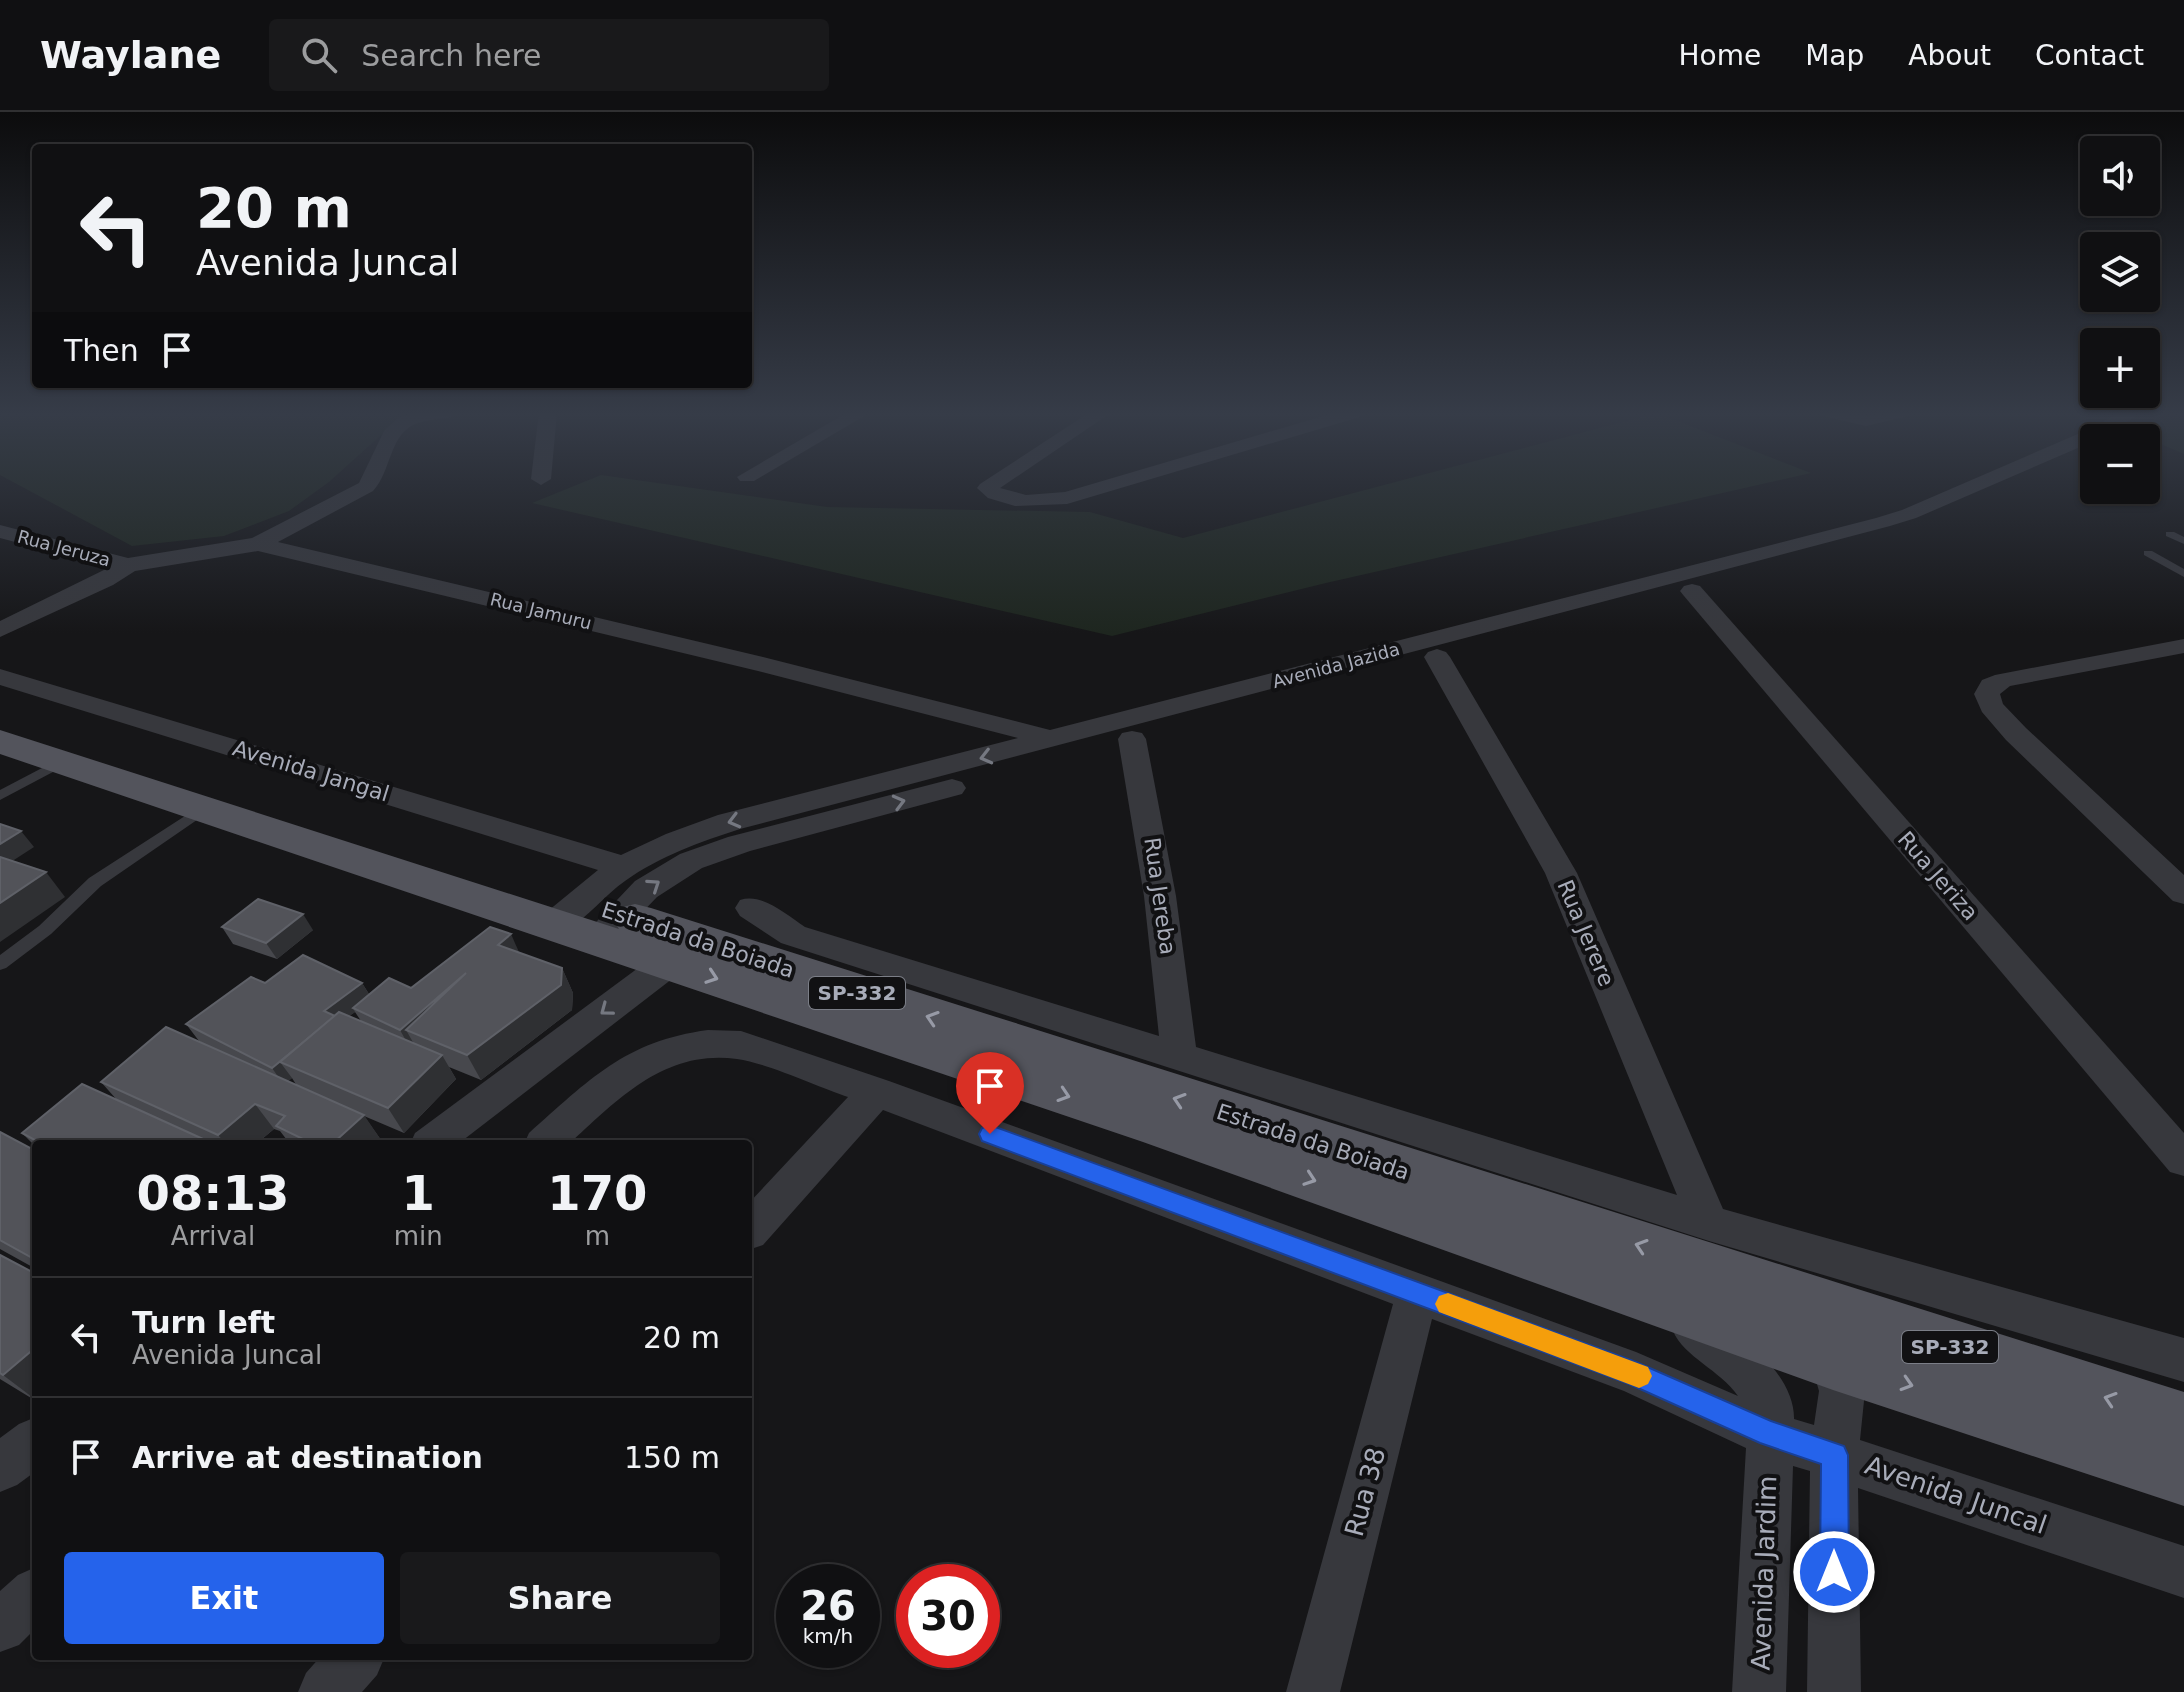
<!DOCTYPE html>
<html lang="en">
<head>
<meta charset="utf-8">
<style>
  :root { --surface:#101012; --page:#19191b; --text:#f1f3f6; --muted:#9c9d9f; --line:#303032; --accent:#2563eb }
  body { margin:0; font-family:"DejaVu Sans",sans-serif; background:var(--page); color:var(--text); height:100vh; display:flex; flex-direction:column; font-size:30px; white-space:nowrap }
  * { box-sizing:border-box; margin:0 }
  p { font-size:26px; color:var(--muted) }
  .icon { flex:none; width:44px; height:44px; fill:none; stroke:currentColor; stroke-width:2; stroke-linecap:round; stroke-linejoin:round }
  .map { position:relative; flex:1; overflow:hidden }
  .panel { position:absolute; left:32px; top:1028px; width:720px; height:520px; display:flex; flex-direction:column; background:var(--surface); border-radius:8px; box-shadow:0 2px 6px #0004,0 0 0 2px var(--line) }
  .panel>* { flex:none }
  .top-card { position:absolute; left:32px; top:32px; width:720px; height:244px; border-radius:8px; box-shadow:0 2px 6px #0004,0 0 0 2px var(--line); background:#101012; color:var(--text); overflow:hidden }
  .controls { position:absolute; left:2080px; top:24px; display:grid; gap:16px }
  .controls a { display:grid; place-items:center; width:80px; height:80px; border-radius:8px; background:var(--surface); box-shadow:0 2px 6px #0004,0 0 0 2px var(--line); font-size:40px }
  .speed { position:absolute; left:776px; top:1452px; display:flex; gap:16px; font-size:40px; font-weight:700; text-align:center }
  .speed>* { display:grid; place-content:center; width:104px; height:104px; border-radius:50%; background:var(--surface); box-shadow:0 2px 6px #0004,0 0 0 2px var(--line); line-height:1 }
  .speed small { font-size:20px; font-weight:400 }
  .speed .limit { border:12px solid #d22; background:#fff; color:#111 }
  .pin { position:absolute; display:grid; place-items:center; width:68px; height:68px; color:#fff; margin:-82px -34px; border-radius:50% 50% 50% 0; rotate:-45deg; box-shadow:0 0 8px #0007 }
  .pin .icon { rotate:45deg }
  .me { position:absolute; width:88px; margin:-44px; rotate:0deg; stroke-linejoin:round; filter:drop-shadow(0 0 6px #0008) }
  .turn { display:flex; align-items:center; gap:28px; height:168px; padding:0 32px; font-size:36px }
  .turn .icon { width:104px; height:104px; stroke-width:2.5 }
  .turn b { display:block; font-size:56px; line-height:68px }
  .then { display:flex; align-items:center; height:76px; padding:0 32px; background:#0003; gap:16px; font-size:30px }
  .eta { display:flex; justify-content:space-evenly; align-items:center; height:136px; text-align:center }
  .eta b { font-size:48px; font-weight:800; line-height:56px }
  .button { display:flex; gap:16px; margin-top:auto; padding:16px 32px }
  .button a { flex:1; height:92px; border-radius:8px; background:var(--accent); color:#fff; font-size:32px; font-weight:800; line-height:92px; text-align:center }
  .button a+a { background:var(--page); color:var(--text) }
  ul { padding:0; list-style:none }
  li { display:flex; align-items:center; gap:24px; height:120px; padding:0 32px; border-top:2px solid var(--line) }
  li div { flex:1 }
  li b { display:block; font-size:30px }
  li em { font-style:normal }
  header { display:flex; align-items:center; gap:48px; box-sizing:border-box; height:112px; padding:0 40px; background:var(--surface); border-bottom:2px solid var(--line) }
  header strong { font-size:38px }
  nav { display:flex; gap:44px; margin-inline-start:auto; font-size:28px }
  .search { width:560px; height:72px; background:var(--page); display:flex; align-items:center; gap:20px; box-sizing:border-box; padding:0 28px; border-radius:8px; color:var(--muted); font-size:30px }
  .map>svg:first-child { display:block }
  .green { fill:#1e261f }
  .lines { fill:none; stroke-linecap:round; stroke-linejoin:round }
  .service { fill:#37383d; fill-rule:evenodd }
  .minor { fill:#37383d; fill-rule:evenodd }
  .primary { fill:#53545c; fill-rule:evenodd }
  .wall { fill:#47484d; fill-rule:evenodd }
  .shaded-wall { fill:#2f3033 }
  .building { fill:#525359; stroke:#5f6168; stroke-width:2 }
  .oneway { stroke:#757881 }
  .oneway2 { stroke:#979aa6 }
  .route { fill:#2563eb; stroke:#184099; stroke-width:2 }
  .slow { fill:#f59e0b }
  .labels { text-anchor:middle; dominant-baseline:central; stroke-width:8; stroke-linejoin:round; paint-order:stroke }
  .far-street-label { font-size:18px; fill:#a8acb9; stroke:#111113 }
  .shield { fill:#111113; stroke:#7b7e87; stroke-width:2 }
  .shield-label { font-size:20px; font-weight:bold; fill:#a8acb9 }
  .street-label { font-size:22px; fill:#a8acb9; stroke:#111113 }
  .near-street-label { font-size:26px; fill:#a8acb9; stroke:#111113 }
</style>
</head>
<body>
<header>
<strong>Waylane</strong>
<div class="search"><svg class="icon" aria-label="search" viewBox="0 0 24 24"><circle cx="10" cy="10" r="6"/><path d="M15 15l6 6"/></svg>Search here</div>
<nav><a>Home</a><a>Map</a><a>About</a><a>Contact</a></nav>
</header>
<div class="map">
<svg width="2184" height="1580" viewBox="0 0 2184 1580">
  <rect width="100%" height="100%" fill="#161618"/>
  <g class="green">
    <path d="M0,300H415L390,315L329,370L289,399L224,424L132,434L0,363Z"/>
    <path d="M2171,300H2184V342L2142,324Z"/>
    <path d="M1657,301L1811,361L1326,471L1112,524L532,391L601,363L827,395L1090,400L1183,426Z"/>
  </g>
  <g class="lines">
    <g class="service">
      <path d="M2166,420H2174L2184,425V432L2166,424Z"/>
      <path d="M2144,439H2152L2184,457V465L2144,443Z"/>
      <path d="M63,645L70,649L68,652L0,688V678Z"/>
      <path d="M202,693L209,698L207,701L101,774L51,822L6,856L0,858V843L39,814L89,766Z"/>
    </g>
    <g class="minor">
      <path d="M415,300H459L456,304C444,307 430,307 418,311C389,320 392,359 373,379L278,430L763,545L1050,618L1876,406L1902,398L2094,315L2120,300H2133L2136,304L2108,323L2094,326V329L1916,406L1890,414L740,717C700,730 660,744 625,769C605,783 588,805 567,818C559,823 552,822 543,819L539,811L543,803L598,758L0,573V557L621,743L666,722L718,703L1018,626L758,559L258,439L135,459L113,473L0,525V509L110,455L0,426V413L128,446L252,426L359,371L384,319L398,306Z"/>
      <path d="M539,300H557L551,367L541,373L531,367Z"/>
      <path d="M848,300H871L754,369H740L737,365Z"/>
      <path d="M1090,300H1112L1000,376L1026,383L1065,380L1337,300H1366L1363,304L1067,392L1015,394L988,386L977,376L980,372Z"/>
      <path d="M1820,300L1866,304L1911,300L1908,304L1866,314L1823,304Z"/>
      <path d="M1692,472L1700,474L2184,1021V1064L2170,1060L1684,484L1680,479L1684,474Z"/>
      <path d="M2184,527V541L2010,574L2000,582L2003,592L2026,616L2184,763V792L2173,789L2006,628L1982,600L1974,582L1982,568L1995,563Z"/>
      <path d="M1437,537L1446,540L1450,545L1577,761L1723,1097L2184,1226V1270L1709,1129L781,831L740,804L735,796L740,788C763,781 785,802 805,815L1159,924L1144,784L1118,627L1122,621L1132,619L1142,621L1146,627L1176,784L1196,935L1677,1083L1545,761L1424,545L1428,540Z"/>
      <path d="M952,667L962,670L966,676L962,682L750,739L702,756L657,785L610,834L598,838L586,834L581,826L635,769L680,742L728,725Z"/>
      <path d="M669,839L681,842L686,851L681,860L458,1032H410L415,1021L657,842Z"/>
      <path d="M708,918L741,919L889,969L1636,1240L1738,1284C1720,1258 1684,1245 1673,1219L1679,1204L1695,1198C1733,1213 1795,1260 1794,1307L1814,1313L1819,1279L1810,1248L1817,1233L1833,1226L1849,1233L1865,1279L1860,1328L2184,1434V1486L1858,1376L1861,1580H1807L1810,1359L1793,1354L1786,1580H1732L1746,1336L1624,1279L1432,1207L1340,1580H1286L1393,1192L883,998L763,1133L748,1138V1092L848,985C818,975 767,951 737,947C665,937 618,987 569,1032H524L529,1021C589,968 625,929 708,918Z"/>
      <path d="M36,1305V1359L17,1373L0,1380V1326L19,1312Z"/>
      <path d="M36,1455V1516L19,1533L0,1540V1479L18,1463Z"/>
      <path d="M321,1544H385L377,1563L362,1580H298L306,1561Z"/>
    </g>
    <path class="primary" d="M0,618L619,817L613,807L619,796L635,792L651,796L2184,1280V1394L1833,1278L1143,1030L0,642Z"/>
  </g>
  <g class="wall">
    <path d="M222,815L313,818L277,847L233,832Z"/>
    <path d="M520,841L562,856L573,881L572,898L481,968L449,955L456,967L404,1021L364,1004L381,1028L376,1032H290L280,1019L274,1017L256,1032H36V1035L22,1021L117,988L101,970L218,939L199,929L186,912L265,871H362L369,882L411,876ZM355,900L361,909L349,904ZM292,966L297,974L288,969Z"/>
    <path d="M0,1020L36,1039V1157L0,1137Z"/>
    <path d="M0,1143L36,1162V1289L0,1267Z"/>
  </g>
  <g class="shaded-wall">
    <path d="M21,719L34,735L0,757V732Z"/>
    <path d="M46,760L65,785L0,830V791Z"/>
    <path d="M303,802L313,818L277,847L266,831Z"/>
    <path d="M511,822L522,847L498,833Z"/>
    <path d="M562,856L573,881L572,898L481,968L467,943Z"/>
    <path d="M466,861L406,918L418,939L414,943L400,918Z"/>
    <path d="M362,871L372,887L353,896L355,900L340,911L280,950L292,966L284,973L272,956L324,899Z"/>
    <path d="M442,943L456,967L404,1021L388,996Z"/>
    <path d="M255,992L274,1017L256,1032H226L218,1023Z"/>
    <path d="M364,1003L381,1028L376,1032H332Z"/>
    <path d="M36,1235V1288L3,1263Z"/>
  </g>
  <g class="building">
    <path d="M0,712L21,719L0,732Z"/>
    <path d="M0,745L46,760L0,791Z"/>
    <path d="M258,787L303,802L266,831L222,815Z"/>
    <path d="M490,815L511,822L498,833L562,856L561,873L467,943L406,918L466,861L400,918L353,896L389,866L411,876Z"/>
    <path d="M303,843L362,871L324,899L335,904L272,956L186,912L251,865L265,871Z"/>
    <path d="M339,900L442,943L388,996L280,950Z"/>
    <path d="M166,915L364,1003L332,1032H313L276,1014L285,1004L255,992L218,1023L101,970Z"/>
    <path d="M82,972L214,1032H42L22,1021Z"/>
    <path d="M0,1020L36,1039V1148L0,1128Z"/>
    <path d="M0,1143L36,1162V1235L3,1263L0,1261Z"/>
  </g>
  <defs><path id="oneway-chevron" d="M-2-3.5L2.5 0L-2 3.5" fill="none" stroke-width="1.6" stroke-linecap="round" stroke-linejoin="round" transform="scale(2)"/></defs>
  <g class="oneway">
    <use href="#oneway-chevron" transform="translate(986 645) rotate(166)"/>
    <use href="#oneway-chevron" transform="translate(899 690) rotate(-15)"/>
    <use href="#oneway-chevron" transform="translate(734 709) rotate(165)"/>
    <use href="#oneway-chevron" transform="translate(654 773) rotate(-34)"/>
    <use href="#oneway-chevron" transform="translate(606 898) rotate(143)"/>
  </g>
  <g class="oneway2">
    <use href="#oneway-chevron" transform="translate(712 865) rotate(19)"/>
    <use href="#oneway-chevron" transform="translate(932 906) rotate(-162)"/>
    <use href="#oneway-chevron" transform="translate(1064 983) rotate(18)"/>
    <use href="#oneway-chevron" transform="translate(1179 988) rotate(-162)"/>
    <use href="#oneway-chevron" transform="translate(1310 1067) rotate(19)"/>
    <use href="#oneway-chevron" transform="translate(1641 1134) rotate(-162)"/>
    <use href="#oneway-chevron" transform="translate(1907 1272) rotate(17)"/>
    <use href="#oneway-chevron" transform="translate(2110 1287) rotate(-162)"/>
  </g>
  <linearGradient id="sky" x2="0" y2="1"><stop stop-color="#0c0c0d"/><stop offset="0.58" stop-color="#363c48"/><stop offset="1" stop-color="#363c48" stop-opacity="0"/></linearGradient>
  <rect width="2184" height="521" fill="url(#sky)"/>
  <path class="route" d="M990,1013L1636,1250L1771,1309L1844,1334L1848,1343L1849,1460L1845,1470L1834,1474L1824,1470L1820,1460L1821,1352L1760,1331L1629,1272L982,1029L979,1022L982,1016Z"/>
  <path class="slow" d="M1448,1181L1648,1255L1652,1264L1648,1272L1639,1276L1439,1200L1435,1192L1439,1184Z"/>
  <g class="labels">
    <g class="far-street-label">
      <text transform="translate(64 436) rotate(15)">Rua Jeruza</text>
      <text transform="translate(541 499) rotate(14)">Rua Jamuru</text>
      <text transform="translate(1336 553) rotate(-15)">Avenida Jazida</text>
    </g>
    <g class="shield">
      <rect x="809" y="865" width="96" height="32" rx="6"/>
      <rect x="1902" y="1219" width="96" height="32" rx="6"/>
    </g>
    <g class="shield-label">
      <text x="857" y="881">SP-332</text>
      <text x="1950" y="1235">SP-332</text>
    </g>
    <g class="street-label">
      <text transform="translate(311 659) rotate(17)">Avenida Jangal</text>
      <text transform="translate(1938 764) rotate(49)">Rua Jeriza</text>
      <text transform="translate(1160 784) rotate(82)">Rua Jereba</text>
      <text transform="translate(1586 821) rotate(67)">Rua Jerere</text>
      <text transform="translate(698 828) rotate(18)">Estrada da Boiada</text>
      <text transform="translate(1313 1030) rotate(18)">Estrada da Boiada</text>
    </g>
    <g class="near-street-label">
      <text transform="translate(1365 1380) rotate(-75)">Rua 38</text>
      <text transform="translate(1956 1383) rotate(19)">Avenida Juncal</text>
      <text transform="translate(1764 1461) rotate(-88)">Avenida Jardim</text>
    </g>
  </g>
</svg>
<div class="controls">
<a><svg class="icon" aria-label="sound" viewBox="0 0 24 24"><path d="M4 9h4l5-4v14l-5-4H4zM17 9q2 3 0 6"/></svg></a>
<a><svg class="icon" aria-label="layers" viewBox="0 0 24 24"><path d="M12 4l9 5-9 5-9-5zM3 14l9 5 9-5"/></svg></a>
<a>+</a>
<a>−</a>
</div>
<div class="speed"><div>26<small>km/h</small></div><div class="limit">30</div></div>
<div class="pin" style="left:990px;top:1022px;background:#d93025"><svg class="icon" aria-label="arrive" viewBox="0 0 24 24"><path d="M6 21V4h12l-3 4 3 4H6"/></svg></div>
<svg class="me" style="left:1834px;top:1460px" viewBox="-20 -20 40 40"><circle r="17" fill="#2563eb" stroke="#fff" stroke-width="3"/><path d="M0-11L8 9 0 5-8 9z" fill="#fff"/></svg>
<div class="top-card">
<div class="turn"><svg class="icon" aria-label="left" viewBox="0 0 24 24"><path d="M17 20v-9H6M10 6l-5 5 5 5"/></svg><div><b>20 m</b>Avenida Juncal</div></div>
<div class="then">Then<svg class="icon" aria-label="arrive" viewBox="0 0 24 24"><path d="M6 21V4h12l-3 4 3 4H6"/></svg></div>
</div>
<section class="panel">
<div class="eta">
<div><b>08:13</b><p>Arrival</p></div>
<div><b>1</b><p>min</p></div>
<div><b>170</b><p>m</p></div>
</div>
<ul>
<li><svg class="icon" aria-label="left" viewBox="0 0 24 24"><path d="M17 20v-9H6M10 6l-5 5 5 5"/></svg><div><b>Turn left</b><p>Avenida Juncal</p></div><em>20 m</em></li>
<li><svg class="icon" aria-label="arrive" viewBox="0 0 24 24"><path d="M6 21V4h12l-3 4 3 4H6"/></svg><div><b>Arrive at destination</b></div><em>150 m</em></li>
</ul>
<div class="button"><a>Exit</a><a>Share</a></div>
</section>
</div>
</body>
</html>
